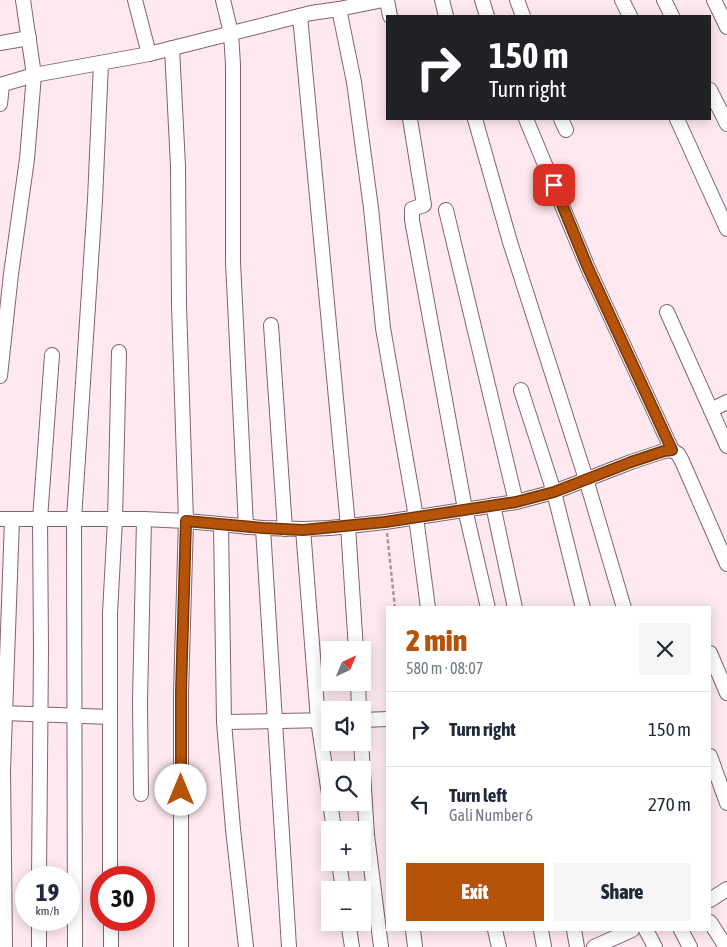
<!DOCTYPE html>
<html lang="en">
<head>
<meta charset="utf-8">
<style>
  :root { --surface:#fff; --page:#f6f6f7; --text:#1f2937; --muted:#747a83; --line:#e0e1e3; --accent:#b45309 }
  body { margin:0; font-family:"Asap Condensed",sans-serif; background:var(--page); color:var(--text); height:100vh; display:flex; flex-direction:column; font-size:19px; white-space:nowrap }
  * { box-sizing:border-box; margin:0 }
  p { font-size:16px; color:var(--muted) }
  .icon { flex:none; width:28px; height:28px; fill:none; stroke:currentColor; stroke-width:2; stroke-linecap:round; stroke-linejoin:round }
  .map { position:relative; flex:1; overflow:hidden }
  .panel { position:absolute; left:386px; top:606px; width:325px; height:325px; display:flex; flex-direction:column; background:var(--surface); border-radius:0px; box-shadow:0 2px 12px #0003 }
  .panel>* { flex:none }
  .guide { position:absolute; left:386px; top:15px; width:325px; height:105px; border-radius:0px; box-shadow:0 2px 12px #0003; background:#202124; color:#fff; overflow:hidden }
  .needle { width:32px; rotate:44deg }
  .buttons { position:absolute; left:321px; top:641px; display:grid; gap:10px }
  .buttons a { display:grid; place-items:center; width:50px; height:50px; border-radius:0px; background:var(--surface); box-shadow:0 2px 12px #0003; font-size:25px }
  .speed { position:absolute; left:15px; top:866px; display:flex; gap:10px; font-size:25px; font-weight:700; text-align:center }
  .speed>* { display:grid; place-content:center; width:65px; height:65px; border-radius:50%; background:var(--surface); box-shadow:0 2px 12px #0003; line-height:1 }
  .speed small { font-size:12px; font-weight:400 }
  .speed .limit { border:8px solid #d22; background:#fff; color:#111 }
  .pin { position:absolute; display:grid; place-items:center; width:42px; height:42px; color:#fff; margin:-21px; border-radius:10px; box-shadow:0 2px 8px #0006 }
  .me { position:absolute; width:55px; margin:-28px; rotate:0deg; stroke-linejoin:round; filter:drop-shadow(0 0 4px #0008) }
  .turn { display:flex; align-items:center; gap:18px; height:105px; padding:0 20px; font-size:22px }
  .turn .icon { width:65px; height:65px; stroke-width:2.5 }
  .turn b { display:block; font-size:35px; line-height:42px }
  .round { display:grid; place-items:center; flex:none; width:52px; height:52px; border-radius:0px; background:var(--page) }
  .overview { display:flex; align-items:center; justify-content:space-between; height:85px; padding:0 20px }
  h1 { font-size:30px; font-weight:800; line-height:38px; color:var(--accent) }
  .button { display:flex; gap:10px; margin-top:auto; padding:10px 20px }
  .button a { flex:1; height:58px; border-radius:0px; background:var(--accent); color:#fff; font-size:20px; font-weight:800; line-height:58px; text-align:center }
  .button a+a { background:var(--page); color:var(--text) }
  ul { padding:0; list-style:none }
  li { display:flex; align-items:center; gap:15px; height:75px; padding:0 20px; border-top:1px solid var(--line) }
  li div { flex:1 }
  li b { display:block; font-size:19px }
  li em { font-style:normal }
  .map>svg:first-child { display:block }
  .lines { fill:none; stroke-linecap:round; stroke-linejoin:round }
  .minor-casing { stroke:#81636e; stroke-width:16 }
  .path { stroke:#a7959b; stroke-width:2.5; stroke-dasharray:4 2.5; stroke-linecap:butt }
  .minor { stroke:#fff; stroke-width:14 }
  .route-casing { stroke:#753606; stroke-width:12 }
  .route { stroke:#b45309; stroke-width:9 }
</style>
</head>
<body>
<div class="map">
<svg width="727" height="947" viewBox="0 0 727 947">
  <rect width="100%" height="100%" fill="#fee9f0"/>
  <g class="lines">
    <defs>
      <g id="minor">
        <path d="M135,0L149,54"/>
        <path d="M223,0L231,33L233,65V262L246,527"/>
        <path d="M387,0L390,16"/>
        <path d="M442,0L446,16"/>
        <path d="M482,0L487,16"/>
        <path d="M517,0L523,16"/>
        <path d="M622,0L630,16"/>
        <path d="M664,0L672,16"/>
        <path d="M714,0L727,27"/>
        <path d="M339,9L354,82L371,208L383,328L416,517L428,608"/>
        <path d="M300,16L348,526L356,650"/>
        <path d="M0,43L29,38"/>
        <path d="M172,48L178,166L179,305L186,521L181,693V947"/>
        <path d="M0,85L34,75L149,54L311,13L339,9L383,0"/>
        <path d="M710,90L727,124"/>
        <path d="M0,104L2,85"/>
        <path d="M410,119L424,205L412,209V220L465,509L488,608"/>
        <path d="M475,119L510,242L586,479L624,608"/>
        <path d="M526,119L588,268L672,450L678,454L682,461L727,564"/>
        <path d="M561,119L566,130"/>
        <path d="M677,119L727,229"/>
        <path d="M446,210L516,502"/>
        <path d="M667,312L727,446"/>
        <path d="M271,325L285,529"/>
        <path d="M0,376L11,274L27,159L34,75L23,0"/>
        <path d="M521,390L554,492L583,608"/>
        <path d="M711,410L727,402"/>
        <path d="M493,505L515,608"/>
        <path d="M0,519H144L186,521L263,528L303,529L330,528L385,522L516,502L554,492L631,462L664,451L672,450"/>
        <path d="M221,525L224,722L233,829L246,947"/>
        <path d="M263,528L289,947"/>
        <path d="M303,529L318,720L330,801"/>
        <path d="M710,653L727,693"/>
        <path d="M358,682L359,710"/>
        <path d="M4,713L110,717"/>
        <path d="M362,720L388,719"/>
        <path d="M224,722L330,720"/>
        <path d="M361,742L367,835L381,947"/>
        <path d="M710,756L727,803"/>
        <path d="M141,794L140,702L144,519"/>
        <path d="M330,802L334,830"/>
        <path d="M339,862L343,890"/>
        <path d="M39,878L41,650L40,519L52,355"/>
        <path d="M110,878V613L115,520L119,352"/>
        <path d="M710,900L727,889"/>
        <path d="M111,920V947"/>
        <path d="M348,922L352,947"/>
        <path d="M710,922L726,947"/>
        <path d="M413,930L415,947"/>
        <path d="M495,930L499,947"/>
        <path d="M541,930L544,947"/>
        <path d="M574,930L577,947"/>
        <path d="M646,930L655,947"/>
        <path d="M681,930L690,947"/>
        <path d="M5,947L3,770L12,520"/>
        <path d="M39,947V920"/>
        <path d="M75,947L74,519L95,200L101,63"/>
        <path d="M594,947L632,930"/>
      </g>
    </defs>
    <use href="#minor" class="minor-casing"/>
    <path class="path" d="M387,533L395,608"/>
    <use href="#minor" class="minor"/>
  </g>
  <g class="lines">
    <defs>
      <path id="route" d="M181,790V692L186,521L263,528L303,530L385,522L516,502L554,492L631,462L664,451L672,450L588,268L554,185"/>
    </defs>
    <use href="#route" class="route-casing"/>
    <use href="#route" class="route"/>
  </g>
</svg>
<div class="buttons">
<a><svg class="needle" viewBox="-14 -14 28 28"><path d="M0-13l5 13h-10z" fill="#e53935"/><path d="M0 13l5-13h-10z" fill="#747a83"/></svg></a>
<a><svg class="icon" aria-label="sound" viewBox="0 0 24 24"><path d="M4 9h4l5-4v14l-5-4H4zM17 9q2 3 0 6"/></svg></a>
<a><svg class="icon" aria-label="search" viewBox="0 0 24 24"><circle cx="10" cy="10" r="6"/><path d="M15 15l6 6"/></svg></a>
<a>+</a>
<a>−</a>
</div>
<div class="speed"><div>19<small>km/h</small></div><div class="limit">30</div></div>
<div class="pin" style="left:554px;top:185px;background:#d93025"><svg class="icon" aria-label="arrive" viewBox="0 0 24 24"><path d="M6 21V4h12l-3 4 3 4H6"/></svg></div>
<svg class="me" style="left:181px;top:790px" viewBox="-20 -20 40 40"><circle r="19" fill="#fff"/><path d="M0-13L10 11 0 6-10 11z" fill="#b45309"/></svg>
<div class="guide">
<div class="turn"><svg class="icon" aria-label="right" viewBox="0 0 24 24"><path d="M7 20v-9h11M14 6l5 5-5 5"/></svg><div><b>150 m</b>Turn right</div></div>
</div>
<section class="panel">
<div class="overview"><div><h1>2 min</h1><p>580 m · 08:07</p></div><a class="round"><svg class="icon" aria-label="close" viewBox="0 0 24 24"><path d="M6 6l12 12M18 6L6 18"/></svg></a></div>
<ul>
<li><svg class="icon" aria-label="right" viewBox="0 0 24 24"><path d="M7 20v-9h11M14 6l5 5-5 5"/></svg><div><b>Turn right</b></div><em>150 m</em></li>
<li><svg class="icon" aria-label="left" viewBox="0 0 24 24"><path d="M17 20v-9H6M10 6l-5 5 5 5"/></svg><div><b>Turn left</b><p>Gali Number 6</p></div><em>270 m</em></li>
</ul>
<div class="button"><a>Exit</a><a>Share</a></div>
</section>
</div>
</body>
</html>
